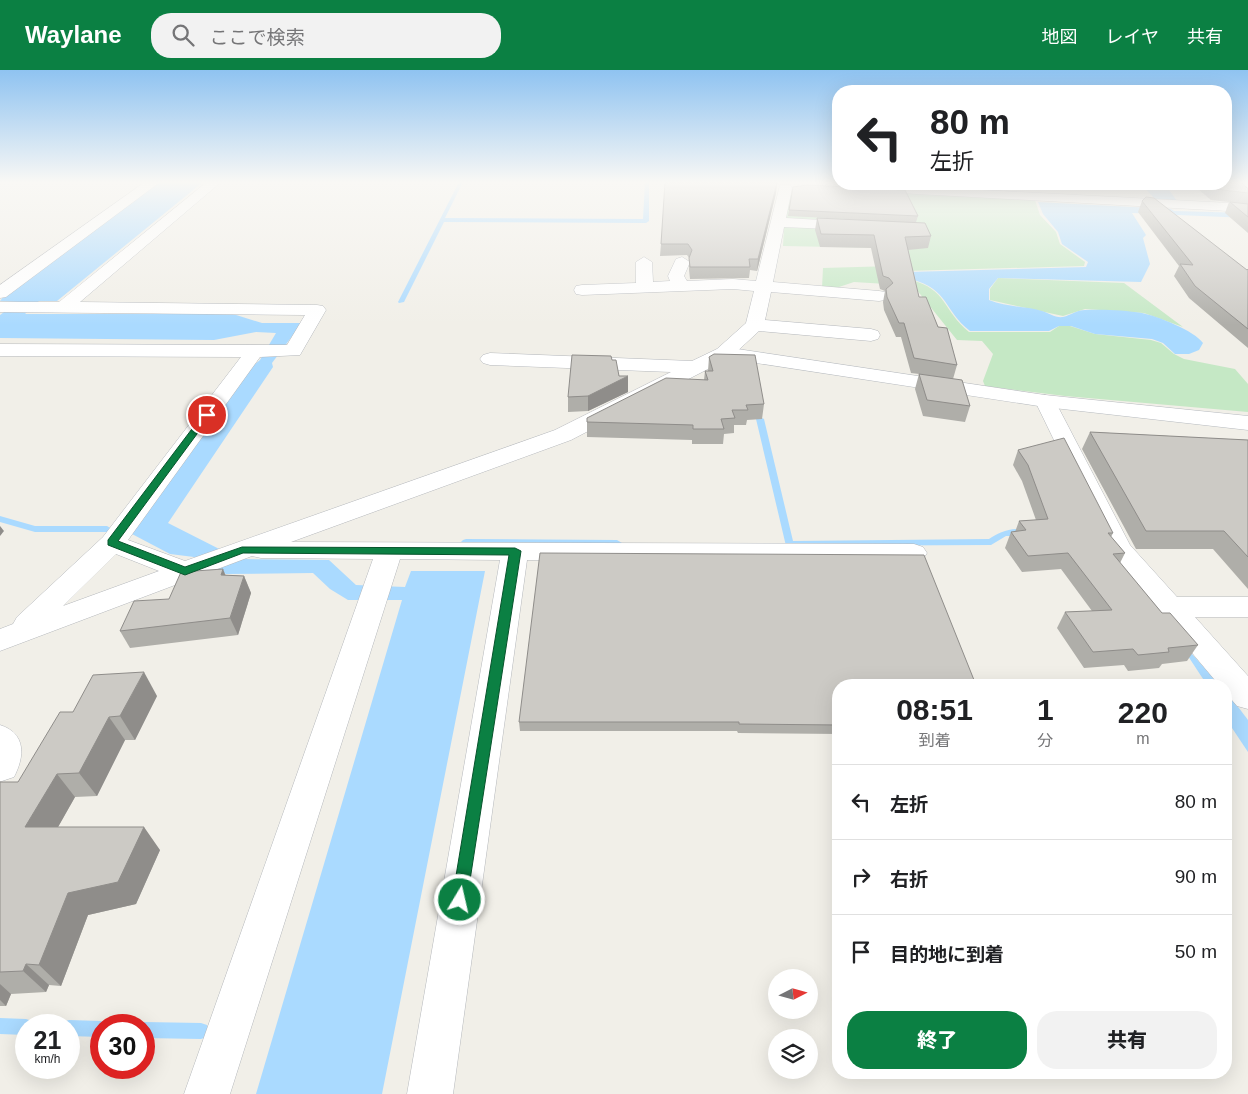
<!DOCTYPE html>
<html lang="ja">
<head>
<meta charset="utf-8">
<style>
  :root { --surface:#fff; --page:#f2f2f2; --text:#202124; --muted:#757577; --line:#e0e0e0; --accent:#0b8043 }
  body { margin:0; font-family:Arial,"Noto Sans JP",sans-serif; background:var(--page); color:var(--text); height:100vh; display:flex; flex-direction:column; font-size:19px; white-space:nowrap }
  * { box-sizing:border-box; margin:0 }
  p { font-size:16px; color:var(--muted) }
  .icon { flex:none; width:28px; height:28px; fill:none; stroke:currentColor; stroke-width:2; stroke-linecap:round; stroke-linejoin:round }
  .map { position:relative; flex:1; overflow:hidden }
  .drawer { position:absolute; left:832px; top:609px; width:400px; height:400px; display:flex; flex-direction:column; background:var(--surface); border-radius:20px; box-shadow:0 5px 20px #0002 }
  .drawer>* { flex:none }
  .top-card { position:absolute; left:832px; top:15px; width:400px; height:105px; border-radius:20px; box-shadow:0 5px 20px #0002; background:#fff; color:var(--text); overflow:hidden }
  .needle { width:32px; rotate:84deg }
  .fabs { position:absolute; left:768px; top:899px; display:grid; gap:10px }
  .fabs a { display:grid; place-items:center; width:50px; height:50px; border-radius:50%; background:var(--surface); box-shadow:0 5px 20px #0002; font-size:25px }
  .speed { position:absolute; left:15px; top:944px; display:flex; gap:10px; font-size:25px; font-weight:700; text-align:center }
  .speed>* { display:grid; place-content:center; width:65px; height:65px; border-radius:50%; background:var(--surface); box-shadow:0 5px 20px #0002; line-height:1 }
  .speed small { font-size:12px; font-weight:400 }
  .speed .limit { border:8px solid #d22; background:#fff; color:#111 }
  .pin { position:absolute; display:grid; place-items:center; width:42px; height:42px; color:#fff; margin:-21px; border:2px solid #fff; border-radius:50%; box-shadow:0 1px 5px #0007 }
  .me { position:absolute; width:55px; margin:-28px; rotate:9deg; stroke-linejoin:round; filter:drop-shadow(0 0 4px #0008) }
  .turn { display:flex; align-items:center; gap:18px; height:105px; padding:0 15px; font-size:22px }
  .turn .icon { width:65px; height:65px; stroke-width:2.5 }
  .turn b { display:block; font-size:35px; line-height:42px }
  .eta { display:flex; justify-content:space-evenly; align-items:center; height:85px; text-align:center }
  .eta b { font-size:30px; font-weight:800; line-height:35px }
  .action { display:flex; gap:10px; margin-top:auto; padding:10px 15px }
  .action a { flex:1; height:58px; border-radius:20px; background:var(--accent); color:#fff; font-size:20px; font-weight:800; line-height:58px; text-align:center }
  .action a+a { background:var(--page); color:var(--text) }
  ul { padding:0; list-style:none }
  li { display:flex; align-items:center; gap:15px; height:75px; padding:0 15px; border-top:1px solid var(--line) }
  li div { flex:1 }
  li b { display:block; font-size:19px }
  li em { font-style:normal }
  header { display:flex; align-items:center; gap:30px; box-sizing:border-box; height:70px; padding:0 25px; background:var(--accent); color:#fff }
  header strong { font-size:24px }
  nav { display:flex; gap:28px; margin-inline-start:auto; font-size:18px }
  .search { width:350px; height:45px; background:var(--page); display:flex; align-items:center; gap:12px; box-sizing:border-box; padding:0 18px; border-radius:20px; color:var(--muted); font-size:19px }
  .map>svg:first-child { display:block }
  .green { fill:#c5e8c5 }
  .water { fill:#aadaff }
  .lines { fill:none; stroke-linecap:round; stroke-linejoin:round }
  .stream { fill:#aadaff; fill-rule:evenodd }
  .street-casing { stroke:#b5b8bc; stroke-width:1 }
  .secondary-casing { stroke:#b6babf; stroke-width:1 }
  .street { fill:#fff; fill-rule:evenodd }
  .secondary { fill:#fff; fill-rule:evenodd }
  .wall { fill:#afaea9 }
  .shaded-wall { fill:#8f8d8a }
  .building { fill:#cccac5; stroke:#8f8d8a }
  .route { fill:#0b8043; stroke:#07532c }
</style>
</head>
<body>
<header>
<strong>Waylane</strong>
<div class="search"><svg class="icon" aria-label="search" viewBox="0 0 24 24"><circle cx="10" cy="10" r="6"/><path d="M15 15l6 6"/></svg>ここで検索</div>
<nav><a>地図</a><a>レイヤ</a><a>共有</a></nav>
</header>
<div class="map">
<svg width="1248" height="1024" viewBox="0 0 1248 1024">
  <rect width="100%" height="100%" fill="#f1efe8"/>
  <g class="green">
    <path d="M817,118L1035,130L1040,145L1056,162L1060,174L1085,192L1084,196L906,201L911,210C947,219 943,241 969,262H1050L1059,256H1070L1095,264L1151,270L1161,273L1174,284L1184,289L1235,299L1248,314V342L1065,326L985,316L983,311L993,284L982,271L957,270L916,219L903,215L854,212L833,219L822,218L823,198L892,196L886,178L783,176L785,138L788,127L797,122Z"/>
    <path d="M998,208L1124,213L1183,257L1144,243L1085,239L1063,246L990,230V219Z"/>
  </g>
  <g class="water">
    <path d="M158,112H203L57,231H39L25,244H233L262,253H302L272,293L273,297L168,453L239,489L329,490L356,515L405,517L411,501H485L382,1024H256L402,530H348L330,519L313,503L226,504L194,487L170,484L132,464L249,299L260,290L276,263L256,262L214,270L0,268V245L18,232L0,231L4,226Z"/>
    <path d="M1141,114H1187L1192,117H1167L1177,131H1157Z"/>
    <path d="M1038,132L1171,139L1174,141L1248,143V148L1132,143L1146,165L1143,168L1150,194L1141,212L998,208L989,219V230C1006,237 1024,236 1042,241C1049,243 1055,248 1063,247C1071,245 1077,240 1085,240C1102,239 1125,240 1142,243C1157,246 1195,261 1203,273L1199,280L1189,284H1175L1163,273L1152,269L1095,264L1071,256H1059L1049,261H970C943,240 950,220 911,209L908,202L1086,197L1088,192L1062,174L1058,162L1043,144Z"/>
    <path d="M1186,583L1192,584L1220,615H1207Z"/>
    <path d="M1226,621L1248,650V682L1226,649Z"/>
  </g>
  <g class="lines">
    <g class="stream">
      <path d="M459,112H463L445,148L643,149L645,112H649V151L646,153L444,152L404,232L399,233L398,232Z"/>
      <path d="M757,347H760L764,349L793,471L989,469C999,462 1017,454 1029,463L1024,466H1006L991,475L786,476L756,349Z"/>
      <path d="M0,446L35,456H107L112,459L107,462H35L0,452Z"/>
      <path d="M466,469L617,470L622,473L617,476L463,474L461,472L463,470Z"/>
      <path d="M0,948L26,949L32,951L33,955H26V965L0,964Z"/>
      <path d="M69,950L101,951L107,955H101V967L69,966V955H62L63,952Z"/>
      <path d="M144,952L201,953L207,955L209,961L207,967L201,969L144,968V955H138Z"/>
    </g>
    <defs>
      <g id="street">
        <path d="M145,112H160L6,227L0,228V215Z"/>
        <path d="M207,112H221L80,232L317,235L323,236L326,240L300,285L260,287L128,470L185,491L555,360L671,302L490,295L483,293L480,289L483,285L490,283L692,291L717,279L746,253L754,221L733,219L582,225L576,224L574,220L576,216L582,215L636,213V192L644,187L652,192L653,212L670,211L668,206L676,189L682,187L690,192L684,206L687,211L733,209L756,211L780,115H790L792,118L786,148L853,152L860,156L853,160L784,157L773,212L879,221L885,222L888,226L885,230L879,231L771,222L765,250L871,259L878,261L880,265L878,269L871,271L759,261L731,287L571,370L291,472L914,474L923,477L927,483L923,489L914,492L527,490L453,1024H407L500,490L400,489L230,1024H184L373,489L261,488L252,486L0,581V559L13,554L17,547L103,467L241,287L0,286V274L287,275L305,245L0,242V232H59ZM116,484L159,501L63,536Z"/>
        <path d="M868,114L1229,133L1248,136V144L1229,141L863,121L861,118Z"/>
        <path d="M1045,325L1052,327L1055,331L1130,475L1177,527H1248V547H1195L1248,606V639L1237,636L1226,623V615H1219L1110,485L1035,331L1038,327Z"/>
        <path d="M0,655C26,663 25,686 14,707L2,711H0Z"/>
      </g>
      <path id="secondary" d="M724,277L1045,325L1248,346V360L1045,337L717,287L714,283L717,279Z"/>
    </defs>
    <use href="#street" class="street-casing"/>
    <use href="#secondary" class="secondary-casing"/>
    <use href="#street" class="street"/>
    <use href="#secondary" class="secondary"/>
  </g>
  <g class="wall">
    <path d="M1192,114H1226L1248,118V163L1225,143L1229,132L1211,130Z"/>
    <path d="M776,123L757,201L750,200L749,208L690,209L689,200V188L687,185L660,186L661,174Z"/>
    <path d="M1142,131L1247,200L1248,199V278L1189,228L1174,206L1179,196L1138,142Z"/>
    <path d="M789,140L918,146L916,152L931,166L928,178L908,180L919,227L938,257L957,295L953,309L970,336L965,352L923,346L915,319L919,304L911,303L901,267H896L884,240L883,232L885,221L880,219L871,178L820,177L815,160L817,148L867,150L788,146Z"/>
    <path d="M709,287L764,334L762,349L747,350L746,355H734V363L724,364L723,374H692V370L587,367V352L704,310L705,301H708Z"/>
    <path d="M612,290L619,306L628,322L588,341L568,342V327Z"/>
    <path d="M1090,362L1248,370V519L1213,479H1136L1082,379Z"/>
    <path d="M1018,380L1113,463L1111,467L1125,483L1120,493L1162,543L1198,575L1187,591L1162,594L1159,598L1128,601L1124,595L1084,598L1057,558L1065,542L1092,541L1061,499L1022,502L1005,478L1011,462H1015L1019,451L1036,450L1022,411L1013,395Z"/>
    <path d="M226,505L244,506L251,523L238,565L130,578L120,561L169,529Z"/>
    <path d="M839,615V664L738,663L737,661H520L519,652Z"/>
    <path d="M157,626L135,670H125L97,726L75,727L58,757L160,780L136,834L88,845L61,916L49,915L46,922L11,924L6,936H0V712H18L73,642Z"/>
  </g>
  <g class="shaded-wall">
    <path d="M777,113L776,123L757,201L758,189Z"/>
    <path d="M628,306V322L588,341V326Z"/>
    <path d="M0,456L4,461L0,466Z"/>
    <path d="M223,499L230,516L221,505Z"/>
    <path d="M244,506L251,523L238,565L230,548Z"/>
    <path d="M144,602L157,626L135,670L120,646Z"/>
    <path d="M109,647L125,670L97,726L79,703Z"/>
    <path d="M57,704L75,727L45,780L25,757Z"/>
    <path d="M144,757L160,780L136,834L88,845L61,916L39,895L68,823Z"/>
    <path d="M26,894L49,915L46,922L23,901Z"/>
    <path d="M0,914L11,924L6,936L0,930Z"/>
  </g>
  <g class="building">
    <path d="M665,112H765L777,113L758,189H749L750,197H690L689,188L692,180L688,174H661Z"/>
    <path d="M1226,112H1241L1247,118H1248V123L1215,119L1209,114H1226Z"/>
    <path d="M807,115L905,120L918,146L789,140L793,117Z"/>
    <path d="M1146,127L1154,128L1247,200L1248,199V259L1195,216L1180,194L1193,195L1142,131Z"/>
    <path d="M1230,132L1248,134V147Z"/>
    <path d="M817,148L925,153L931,166L905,167L919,227H926L938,257L947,258L957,295L914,288L904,253H899L887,227L886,219L893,213L889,208L883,206L874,165L821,164Z"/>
    <path d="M714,284L755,285L764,334L746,335L748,340H732L735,348L721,349L724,359H693V355L587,352V348L666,308L708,310L705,301H713L709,287Z"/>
    <path d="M572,285L611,286L612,290H616L619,306H628L588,326L568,327Z"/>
    <path d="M919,304L962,310L970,336L927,330Z"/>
    <path d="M1090,362L1248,370V487L1224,461H1146Z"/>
    <path d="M1064,368L1113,463H1108L1125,483L1113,484L1162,543H1170L1198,575L1168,578L1169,582L1138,585L1133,579L1093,582L1065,542L1112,540L1068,483L1028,486L1011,462L1026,460L1019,451L1048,449L1028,395L1018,380Z"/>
    <path d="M540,483L924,485L976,615H839V655L739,654V652H519Z"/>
    <path d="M223,499L221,505L244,506L230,548L120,561L134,531L169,529L181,502Z"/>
    <path d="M144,602L120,646L109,647L79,703L57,704L25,757H144L118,812L68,823L39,895L26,894L23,901L0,902V712H18L60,642H73L93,605Z"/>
  </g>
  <linearGradient id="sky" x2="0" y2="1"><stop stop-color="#8fc3f1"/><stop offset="0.44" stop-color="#f9f8f5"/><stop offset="1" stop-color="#f9f8f5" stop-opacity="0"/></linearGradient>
  <rect width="1248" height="255" fill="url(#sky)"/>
  <path class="route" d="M204,343L211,345L118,471L185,497L242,477L515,478L521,481L466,836L460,838L455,836L452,830L509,485L243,483L185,505L108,475V470Z"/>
</svg>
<div class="fabs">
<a><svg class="needle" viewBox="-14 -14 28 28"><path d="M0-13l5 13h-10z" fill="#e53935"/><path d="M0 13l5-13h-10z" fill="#757577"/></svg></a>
<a><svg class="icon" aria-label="layers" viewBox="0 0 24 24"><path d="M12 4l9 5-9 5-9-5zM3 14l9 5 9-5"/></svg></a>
</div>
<div class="speed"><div>21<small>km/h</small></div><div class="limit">30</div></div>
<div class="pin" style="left:207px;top:345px;background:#d93025"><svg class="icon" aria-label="arrive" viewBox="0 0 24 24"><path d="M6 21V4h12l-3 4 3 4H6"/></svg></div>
<svg class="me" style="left:460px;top:830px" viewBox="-20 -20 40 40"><circle r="17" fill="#0b8043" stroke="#fff" stroke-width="3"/><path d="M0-11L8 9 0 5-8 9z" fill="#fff"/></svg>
<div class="top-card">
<div class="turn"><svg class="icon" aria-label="left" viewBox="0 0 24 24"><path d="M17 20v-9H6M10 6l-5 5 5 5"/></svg><div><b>80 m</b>左折</div></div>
</div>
<section class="drawer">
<div class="eta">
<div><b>08:51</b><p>到着</p></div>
<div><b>1</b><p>分</p></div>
<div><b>220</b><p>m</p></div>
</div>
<ul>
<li><svg class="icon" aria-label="left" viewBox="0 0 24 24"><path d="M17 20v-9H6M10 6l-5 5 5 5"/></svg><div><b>左折</b></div><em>80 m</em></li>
<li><svg class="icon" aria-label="right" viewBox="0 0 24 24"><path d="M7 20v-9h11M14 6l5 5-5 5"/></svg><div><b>右折</b></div><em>90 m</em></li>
<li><svg class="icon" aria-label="arrive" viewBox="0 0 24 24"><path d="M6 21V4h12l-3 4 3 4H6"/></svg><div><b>目的地に到着</b></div><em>50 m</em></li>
</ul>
<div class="action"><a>終了</a><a>共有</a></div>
</section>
</div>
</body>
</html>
